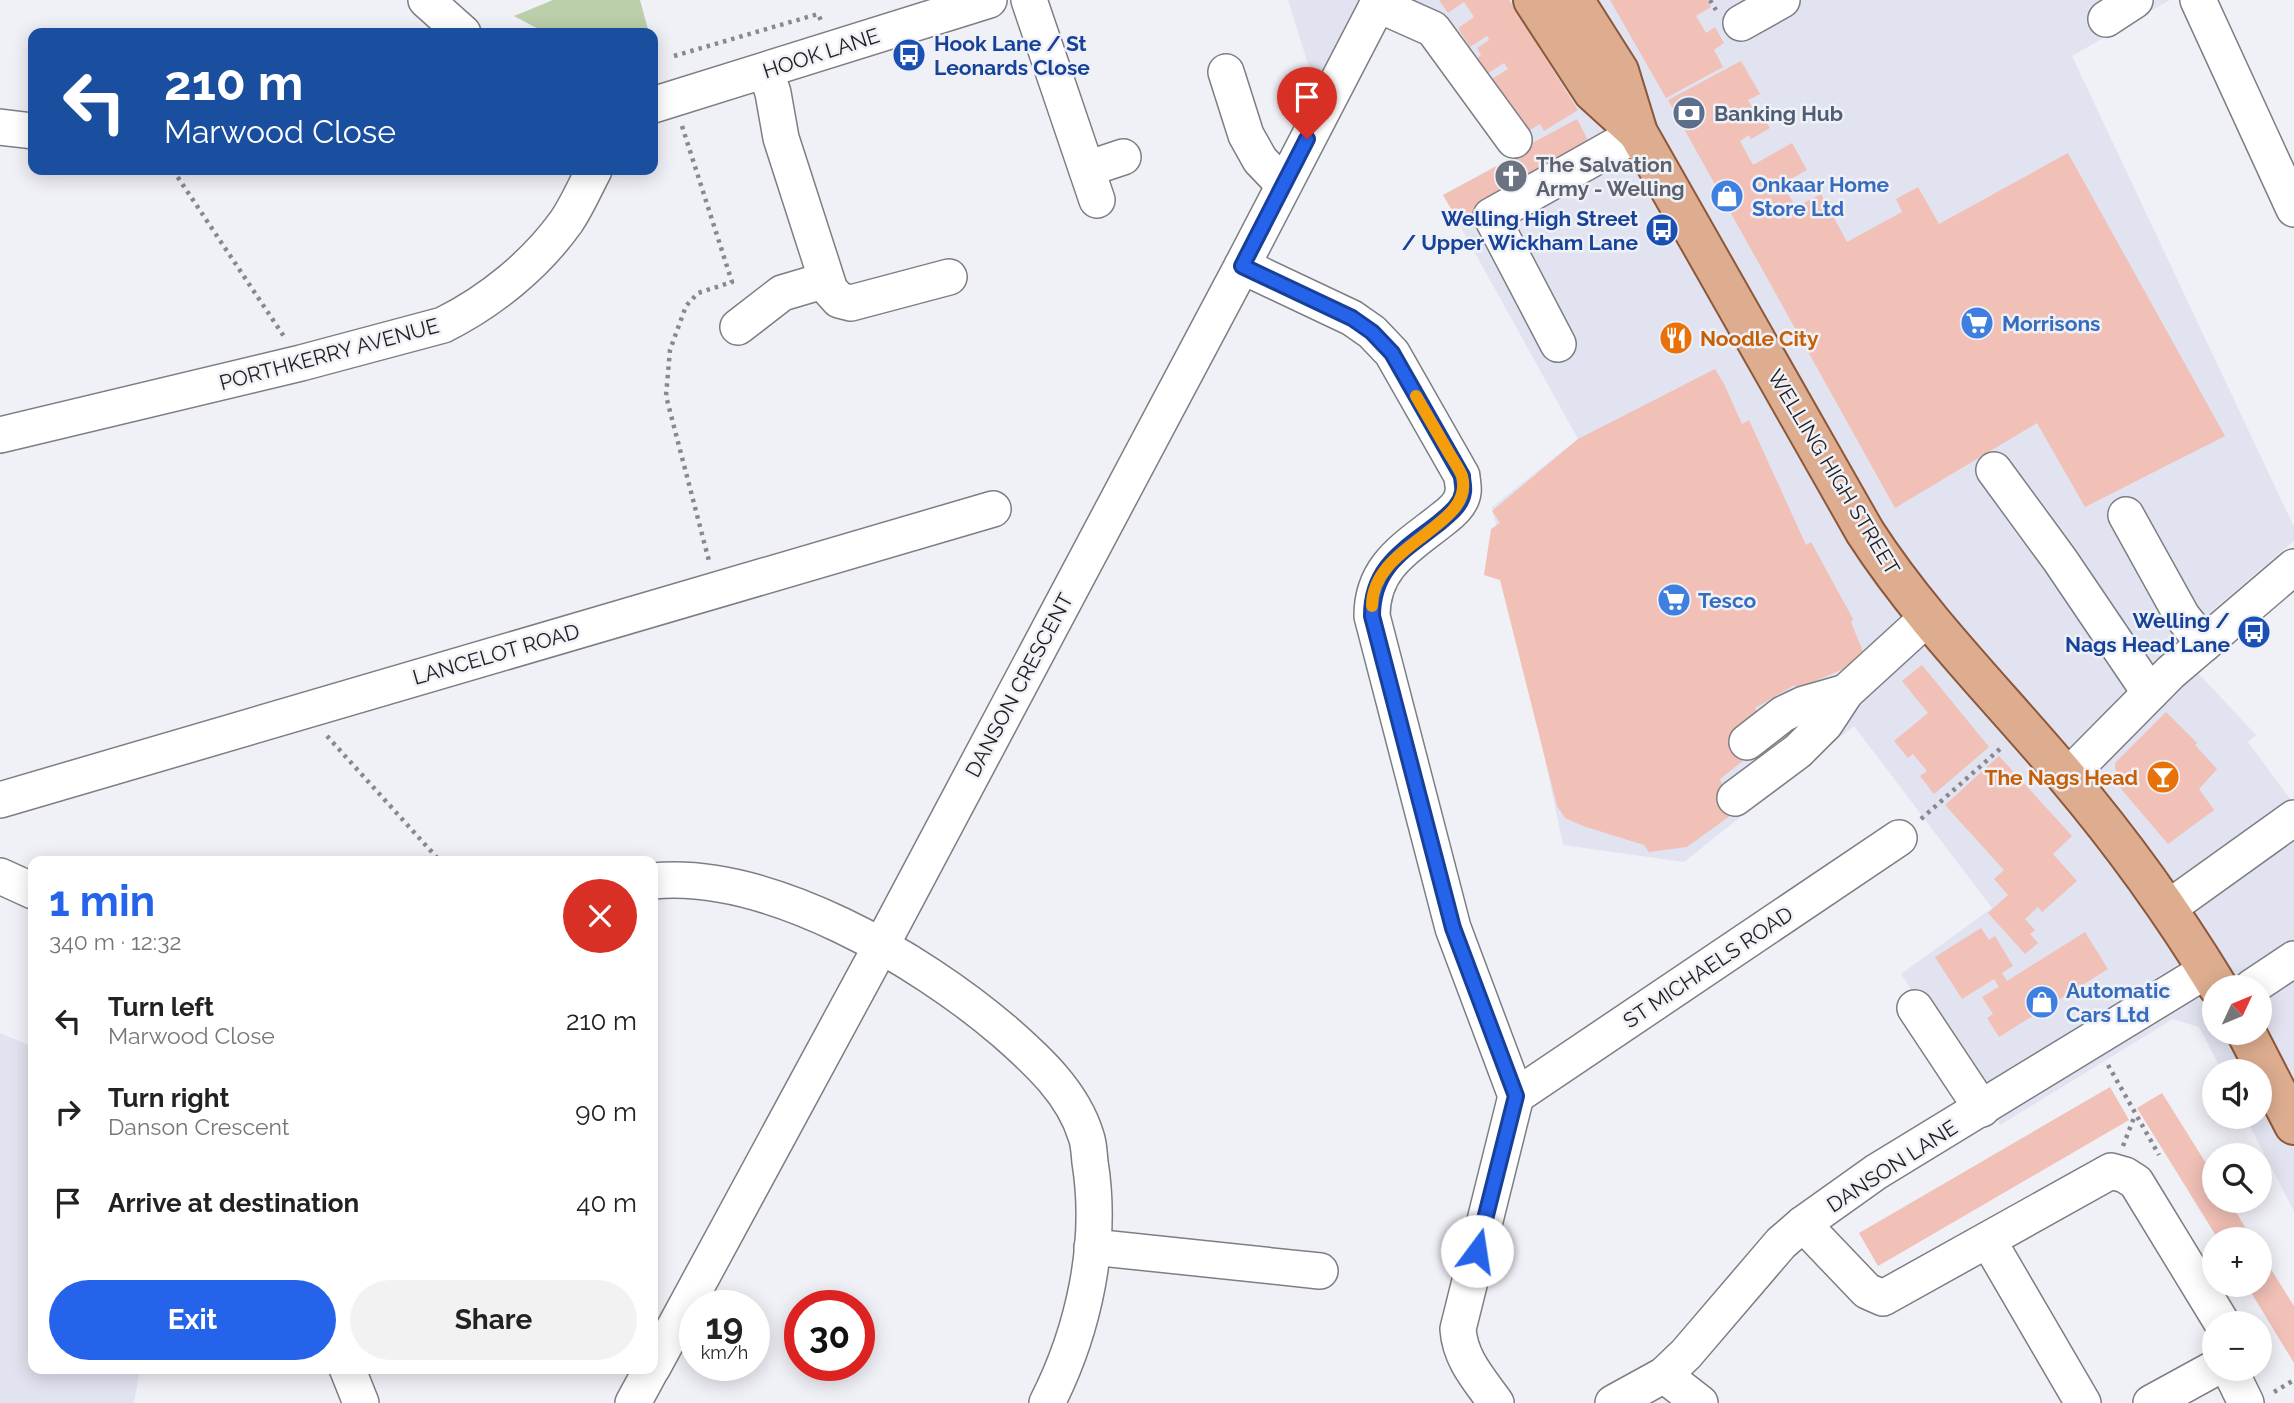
<!DOCTYPE html>
<html lang="en">
<head>
<meta charset="utf-8">
<style>
  :root { --surface:#fff; --page:#f2f2f2; --text:#222; --muted:#767676; --accent:#2563eb }
  body { margin:0; font-family:Raleway,sans-serif; background:var(--page); color:var(--text); height:100vh; display:flex; flex-direction:column; font-size:26px; white-space:nowrap }
  * { box-sizing:border-box; margin:0 }
  p { font-size:23px; color:var(--muted) }
  .icon { flex:none; width:38px; height:38px; fill:none; stroke:currentColor; stroke-width:2; stroke-linecap:round; stroke-linejoin:round }
  .map { position:relative; flex:1; overflow:hidden }
  .panel { position:absolute; left:28px; top:856px; width:630px; height:518px; display:flex; flex-direction:column; background:var(--surface); border-radius:14px; box-shadow:0 4px 18px #0003 }
  .panel>* { flex:none }
  .guide { position:absolute; left:28px; top:28px; width:630px; height:147px; border-radius:14px; box-shadow:0 4px 18px #0003; background:#1a4fa0; color:#fff; overflow:hidden }
  .needle { width:46px; rotate:46deg }
  .controls { position:absolute; left:2202px; top:975px; display:grid; gap:14px }
  .controls a { display:grid; place-items:center; width:70px; height:70px; border-radius:50%; background:var(--surface); box-shadow:0 4px 18px #0003; font-size:35px }
  .speed { position:absolute; left:679px; top:1290px; display:flex; gap:14px; font-size:35px; font-weight:700; text-align:center }
  .speed>* { display:grid; place-content:center; width:91px; height:91px; border-radius:50%; background:var(--surface); box-shadow:0 4px 18px #0003; line-height:1 }
  .speed small { font-size:18px; font-weight:400 }
  .speed .limit { border:10px solid #d22; background:#fff; color:#111 }
  .pin { position:absolute; display:grid; place-items:center; width:60px; height:60px; color:#fff; margin:-72px -30px; border-radius:50% 50% 50% 0; rotate:-45deg; box-shadow:0 0 7px #0007 }
  .pin .icon { rotate:45deg }
  .me { position:absolute; width:77px; margin:-38px; rotate:14deg; stroke-linejoin:round; filter:drop-shadow(0 0 5px #0008) }
  .turn { display:flex; align-items:center; gap:24px; height:147px; padding:0 21px; font-size:32px }
  .turn .icon { width:91px; height:91px; stroke-width:2.5 }
  .turn b { display:block; font-size:49px; line-height:60px }
  .round { display:grid; place-items:center; flex:none; width:74px; height:74px; border-radius:37px; background:var(--page) }
  .headline { display:flex; align-items:center; justify-content:space-between; height:119px; padding:0 21px }
  h1 { font-size:42px; font-weight:700; line-height:52px; color:var(--accent) }
  .button { display:flex; gap:14px; margin-top:auto; padding:14px 21px }
  .button a { flex:1; height:80px; border-radius:42px; background:var(--accent); color:#fff; font-size:28px; font-weight:700; line-height:80px; text-align:center }
  .button a+a { background:var(--page); color:var(--text) }
  ul { padding:0; list-style:none }
  li { display:flex; align-items:center; gap:21px; height:91px; padding:0 21px }
  li div { flex:1 }
  li b { display:block; font-size:26px }
  li em { font-style:normal }
  .map>svg:first-child { display:block }
  .built { fill:#e1e3f0; fill-rule:evenodd }
  .green { fill:#bbcfaa }
  .building { fill:#f1c0b6 }
  .lines { fill:none; stroke-linecap:round; stroke-linejoin:round }
  .minor-casing { stroke:#7d7e84; stroke-width:38 }
  .major-casing { stroke:#8d5839; stroke-width:42 }
  .path { stroke:#89898d; stroke-width:4.5; stroke-dasharray:3.5 5; stroke-linecap:butt }
  .minor { stroke:#fff; stroke-width:35 }
  .major { stroke:#dead90; stroke-width:38 }
  .route-casing { stroke:#184099; stroke-width:18 }
  .route { stroke:#2563eb; stroke-width:12 }
  .slow { stroke:#f59e0b; stroke-width:12 }
  .labels { text-anchor:middle; dominant-baseline:central; stroke-width:5; stroke-linejoin:round; paint-order:stroke }
  .transit-label { font-size:21px; font-weight:bold; fill:#164399; stroke:#f0f0f7; text-anchor:end }
  .street-label { font-size:21px; fill:#202022; stroke:#f0f0f7 }
  .service-label { font-size:21px; font-weight:bold; fill:#4e5e75; stroke:#f0f0f7; text-anchor:start }
  .worship-label { font-size:21px; font-weight:bold; fill:#5b616d; stroke:#f0f0f7; text-anchor:start }
  .shop-label { font-size:21px; font-weight:bold; fill:#366cbe; stroke:#f0f0f7; text-anchor:start }
  .food-label { font-size:21px; font-weight:bold; fill:#c56008; stroke:#f0f0f7; text-anchor:start }
</style>
</head>
<body>
<div class="map">
<svg width="2294" height="1403" viewBox="0 0 2294 1403">
  <rect width="100%" height="100%" fill="#f0f0f7"/>
  <g class="built">
    <path d="M1288,0H2170L2072,56L2294,527V541L2172,645L2256,735L2248,742L2294,804V1211L2245,1117L2259,1116V1071H2222L2199,1027L2173,1019L2000,1125L1901,974L1992,908L1854,726L1684,862L1563,845L1492,507L1578,439L1443,195L1512,157L1423,34L1388,22L1347,98L1313,80ZM2214,987H2259V1032H2214Z"/>
    <path d="M0,1033L33,1047V1368L140,1369L134,1403H0Z"/>
  </g>
  <path class="green" d="M553,0H640L649,33H546L514,16Z"/>
  <g class="building">
    <path d="M1439,0H1509L1578,110L1544,131L1540,124L1523,134L1490,80L1508,69L1504,63L1487,74L1477,58L1481,55L1477,48L1489,40L1487,36L1470,47L1458,28L1474,17L1464,2L1448,13Z"/>
    <path d="M1610,0H1707L1711,7L1696,16L1706,33L1715,27L1724,43L1714,50L1723,67L1666,98Z"/>
    <path d="M1741,61L1760,94L1748,100L1758,117L1762,115L1770,128L1751,139L1749,135L1740,141L1753,165L1792,143L1807,170L1782,184L1796,207L1821,194L1847,242L1902,212L1896,199L1918,187L1939,224L2068,153L2225,436L2085,507L2037,423L1895,508L1668,100Z"/>
    <path d="M1577,119L1593,150L1459,222L1443,195L1512,158L1510,155Z"/>
    <path d="M1715,369L1724,384L1742,424L1749,420L1806,545L1811,542L1853,619L1851,622L1866,659L1797,689L1795,685L1755,708L1761,722L1732,735L1744,760L1720,779L1734,813L1687,847L1649,852L1644,845L1583,826L1565,818L1557,806L1500,580L1484,575L1491,529L1500,523L1492,511L1578,439Z"/>
    <path d="M1922,665L1989,747L1934,794L1920,776L1927,771L1913,754L1908,758L1894,741L1928,713L1902,681Z"/>
    <path d="M2166,712L2197,743L2195,745L2217,769L2199,789L2214,810L2168,844L2117,784L2115,763Z"/>
    <path d="M1999,756L2072,836L2053,854L2077,881L2042,912L2038,907L2025,919L2035,930L2030,934L2038,943L2025,954L1988,913L2008,895L1994,879L2004,870L1945,805Z"/>
    <path d="M1981,928L1989,940L1995,936L2013,966L2002,973L2007,981L2085,932L2108,969L1999,1037L1987,1018L1993,1014L1982,997L1999,987L1994,979L1962,999L1935,957Z"/>
    <path d="M2110,1087L2129,1120L1878,1266L1859,1233Z"/>
    <path d="M2162,1093L2214,1176V1200H2229L2252,1239H2218L2137,1108Z"/>
    <path d="M2259,1250L2294,1306V1363L2246,1284H2259Z"/>
  </g>
  <g class="lines">
    <defs>
      <g id="minor">
        <path d="M426,0L463,33"/>
        <path d="M1029,0L1097,200"/>
        <path d="M2198,0L2294,209"/>
        <path d="M1377,4L1433,29L1514,140"/>
        <path d="M2106,19L2135,0"/>
        <path d="M1741,23L1782,0"/>
        <path d="M766,71L773,93L781,138L830,290L839,300L851,303L949,277"/>
        <path d="M1226,72L1246,135L1260,160L1283,184"/>
        <path d="M653,105L989,0"/>
        <path d="M0,127L33,131"/>
        <path d="M1087,169L1123,157"/>
        <path d="M1242,266L1352,318L1372,332L1392,353L1462,476C1462,481 1464,487 1463,492C1462,503 1452,512 1444,518C1408,547 1372,565 1372,616L1453,928L1516,1096L1458,1329C1460,1359 1479,1379 1496,1403"/>
        <path d="M738,327L782,293L826,280"/>
        <path d="M1558,344L1491,216L1638,133"/>
        <path d="M0,435L301,363L443,325C491,301 535,265 566,222C577,206 585,187 594,170"/>
        <path d="M1994,470L2060,560L2150,693"/>
        <path d="M2126,515L2182,616L2204,644"/>
        <path d="M1747,742L1783,714L1804,704L1846,692"/>
        <path d="M2067,777L2171,672L2294,567"/>
        <path d="M1735,798L1798,751L1825,724L1846,692L1927,618"/>
        <path d="M0,800L993,509"/>
        <path d="M0,876L33,891"/>
        <path d="M653,881C769,870 920,959 1005,1032C1038,1061 1073,1093 1086,1136C1089,1144 1089,1153 1090,1162C1103,1243 1084,1330 1047,1403"/>
        <path d="M2167,909L2294,818"/>
        <path d="M2252,987L2294,959"/>
        <path d="M1915,1008L1982,1109"/>
        <path d="M1516,1096L1899,838"/>
        <path d="M1803,1224L1867,1291L1883,1298L2111,1171L2125,1175L2136,1182L2222,1323"/>
        <path d="M1988,1240L2083,1403"/>
        <path d="M1092,1247L1320,1271"/>
        <path d="M653,1367L881,946L1242,266L1380,0"/>
        <path d="M347,1368L361,1403"/>
        <path d="M2229,1368L2246,1403"/>
        <path d="M1664,1375L1700,1403"/>
        <path d="M633,1403L652,1368"/>
        <path d="M1613,1403L1664,1375L1686,1354L1781,1243L1803,1224L1876,1172L2207,970"/>
        <path d="M2151,1403L2215,1368"/>
      </g>
      <g id="major">
        <path d="M1533,0L1593,92L1638,133"/>
        <path d="M1574,0L1619,71L1638,133L1865,532C1922,620 1997,694 2065,775C2121,841 2173,913 2218,987"/>
        <path d="M2246,1032L2294,1125"/>
      </g>
    </defs>
    <use href="#minor" class="minor-casing"/>
    <use href="#major" class="major-casing"/>
    <g class="path">
      <path d="M1710,0L1716,10"/>
      <path d="M674,56L818,14L822,23"/>
      <path d="M682,126L732,282L698,293L686,306L670,350L666,396L709,561"/>
      <path d="M173,170L285,338"/>
      <path d="M327,736L440,861"/>
      <path d="M1921,819L2001,748"/>
      <path d="M2108,1065L2159,1155"/>
      <path d="M2123,1146L2135,1115"/>
      <path d="M2274,1392L2294,1380"/>
    </g>
    <use href="#minor" class="minor"/>
    <use href="#major" class="major"/>
  </g>
  <g class="lines">
    <defs>
      <path id="route" d="M1307,139L1242,266L1352,318L1372,332L1392,353L1462,476C1462,481 1464,487 1463,492C1461,506 1449,514 1440,522C1405,550 1372,566 1372,616L1453,928L1516,1096L1477,1251"/>
    </defs>
    <use href="#route" class="route-casing"/>
    <use href="#route" class="route"/>
    <path class="slow" d="M1372,606C1372,543 1476,527 1462,476C1459,468 1453,460 1449,453C1438,434 1427,415 1416,396"/>
  </g>
  <defs>
    <symbol id="bus-disc" viewBox="-11 -11 22 22"><circle r="9.5" fill="#1a4fb4" stroke="#f0f0f7"/><path d="M-5-6H5V4H4V6H2V4H-2V6H-4V4H-5ZM-3.5-4V0h7V-4ZM-3.5 1.2v1.5H-2V1.2ZM2 1.2v1.5H3.5V1.2Z" fill="#fff"/></symbol>
    <symbol id="bank-disc" viewBox="-11 -11 22 22"><circle r="9.5" fill="#5c6f8a" stroke="#f0f0f7"/><path d="M-6-4H6V4H-6ZM0-2.3a2.3 2.3 0 1 0 0 4.6a2.3 2.3 0 1 0 0-4.6Z" fill="#fff"/></symbol>
    <symbol id="church-disc" viewBox="-11 -11 22 22"><circle r="9.5" fill="#6b7280" stroke="#f0f0f7"/><path d="M-1.2-6h2.4v3.5h3.3v2.4h-3.3V6h-2.4V-.1h-3.3v-2.4h3.3Z" fill="#fff"/></symbol>
    <symbol id="shop-disc" viewBox="-11 -11 22 22"><circle r="9.5" fill="#3f7fe0" stroke="#f0f0f7"/><path d="M-5-2.5h2.3a2.7 3.5 0 0 1 5.4 0H5L5.5 6h-11ZM-1.5-2.5h3a1.5 2.3 0 0 0-3 0Z" fill="#fff"/></symbol>
    <symbol id="supermarket-disc" viewBox="-11 -11 22 22"><circle r="9.5" fill="#3f7fe0" stroke="#f0f0f7"/><path d="M-6-5.5h2.5l.6 2H6L4.5 2H-2.5L-4.4-4H-6ZM-1.5 3.2a1.3 1.3 0 1 0 .1 0ZM3 3.2a1.3 1.3 0 1 0 .1 0Z" fill="#fff"/></symbol>
    <symbol id="restaurant-disc" viewBox="-11 -11 22 22"><circle r="9.5" fill="#e8710a" stroke="#f0f0f7"/><path d="M-5-6h1v4h1v-4h1v4h1v-4h1v5L-1.5 .5V6h-2V.5L-5-1ZM5-6V6H3V1.5H1.5Q1.5-4 5-6Z" fill="#fff"/></symbol>
    <symbol id="bar-disc" viewBox="-11 -11 22 22"><circle r="9.5" fill="#e8710a" stroke="#f0f0f7"/><path d="M-6-5H6L.8 .8V4.5H3.5V6h-7V4.5H-.8V.8Z" fill="#fff"/></symbol>
  </defs>
  <g fill-rule="evenodd">
    <use href="#bus-disc" x="890" y="36" width="38" height="38"/>
    <use href="#bank-disc" x="1670" y="94" width="38" height="38"/>
    <use href="#church-disc" x="1492" y="157" width="38" height="38"/>
    <use href="#shop-disc" x="1708" y="177" width="38" height="38"/>
    <use href="#bus-disc" x="1643" y="211" width="38" height="38"/>
    <use href="#supermarket-disc" x="1958" y="304" width="38" height="38"/>
    <use href="#restaurant-disc" x="1657" y="319" width="38" height="38"/>
    <use href="#supermarket-disc" x="1655" y="581" width="38" height="38"/>
    <use href="#bus-disc" x="2235" y="613" width="38" height="38"/>
    <use href="#bar-disc" x="2144" y="758" width="38" height="38"/>
    <use href="#shop-disc" x="2023" y="983" width="38" height="38"/>
  </g>
  <g class="labels">
    <g class="transit-label">
      <text x="934" y="43" text-anchor="start">Hook Lane / St<tspan x="934" dy="24">Leonards Close</tspan></text>
      <text x="1638" y="218">Welling High Street<tspan x="1638" dy="24">/ Upper Wickham Lane</tspan></text>
      <text x="2230" y="620">Welling /<tspan x="2230" dy="24">Nags Head Lane</tspan></text>
    </g>
    <g class="street-label">
      <text transform="translate(821 53) rotate(-18)">HOOK LANE</text>
      <text transform="translate(329 354) rotate(-15)">PORTHKERRY AVENUE</text>
      <text transform="translate(1834 472) rotate(59)">WELLING HIGH STREET</text>
      <text transform="translate(496 654) rotate(-16)">LANCELOT ROAD</text>
      <text transform="translate(1019 685) rotate(-62)">DANSON CRESCENT</text>
      <text transform="translate(1708 967) rotate(-34)">ST MICHAELS ROAD</text>
      <text transform="translate(1892 1166) rotate(-33)">DANSON LANE</text>
    </g>
    <g class="service-label">
      <text x="1714" y="113">Banking Hub</text>
    </g>
    <g class="worship-label">
      <text x="1536" y="164">The Salvation<tspan x="1536" dy="24">Army - Welling</tspan></text>
    </g>
    <g class="shop-label">
      <text x="1752" y="184">Onkaar Home<tspan x="1752" dy="24">Store Ltd</tspan></text>
      <text x="2002" y="323">Morrisons</text>
      <text x="1698" y="600">Tesco</text>
      <text x="2066" y="990">Automatic<tspan x="2066" dy="24">Cars Ltd</tspan></text>
    </g>
    <g class="food-label">
      <text x="1700" y="338">Noodle City</text>
      <text x="2138" y="777" text-anchor="end">The Nags Head</text>
    </g>
  </g>
</svg>
<div class="controls">
<a><svg class="needle" viewBox="-14 -14 28 28"><path d="M0-13l5 13h-10z" fill="#e53935"/><path d="M0 13l5-13h-10z" fill="#767676"/></svg></a>
<a><svg class="icon" aria-label="sound" viewBox="0 0 24 24"><path d="M4 9h4l5-4v14l-5-4H4zM17 9q2 3 0 6"/></svg></a>
<a><svg class="icon" aria-label="search" viewBox="0 0 24 24"><circle cx="10" cy="10" r="6"/><path d="M15 15l6 6"/></svg></a>
<a>+</a>
<a>−</a>
</div>
<div class="speed"><div>19<small>km/h</small></div><div class="limit">30</div></div>
<div class="pin" style="left:1307px;top:139px;background:#d93025"><svg class="icon" aria-label="arrive" viewBox="0 0 24 24"><path d="M6 21V4h12l-3 4 3 4H6"/></svg></div>
<svg class="me" style="left:1477px;top:1251px" viewBox="-20 -20 40 40"><circle r="19" fill="#fff"/><path d="M0-13L10 11 0 6-10 11z" fill="#2563eb"/></svg>
<div class="guide">
<div class="turn"><svg class="icon" aria-label="left" viewBox="0 0 24 24"><path d="M17 20v-9H6M10 6l-5 5 5 5"/></svg><div><b>210 m</b>Marwood Close</div></div>
</div>
<section class="panel">
<div class="headline"><div><h1>1 min</h1><p>340 m · 12:32</p></div><a class="round" style="background:#d93025;color:#fff"><svg class="icon" aria-label="close" viewBox="0 0 24 24"><path d="M6 6l12 12M18 6L6 18"/></svg></a></div>
<ul>
<li><svg class="icon" aria-label="left" viewBox="0 0 24 24"><path d="M17 20v-9H6M10 6l-5 5 5 5"/></svg><div><b>Turn left</b><p>Marwood Close</p></div><em>210 m</em></li>
<li><svg class="icon" aria-label="right" viewBox="0 0 24 24"><path d="M7 20v-9h11M14 6l5 5-5 5"/></svg><div><b>Turn right</b><p>Danson Crescent</p></div><em>90 m</em></li>
<li><svg class="icon" aria-label="arrive" viewBox="0 0 24 24"><path d="M6 21V4h12l-3 4 3 4H6"/></svg><div><b>Arrive at destination</b></div><em>40 m</em></li>
</ul>
<div class="button"><a>Exit</a><a>Share</a></div>
</section>
</div>
</body>
</html>
